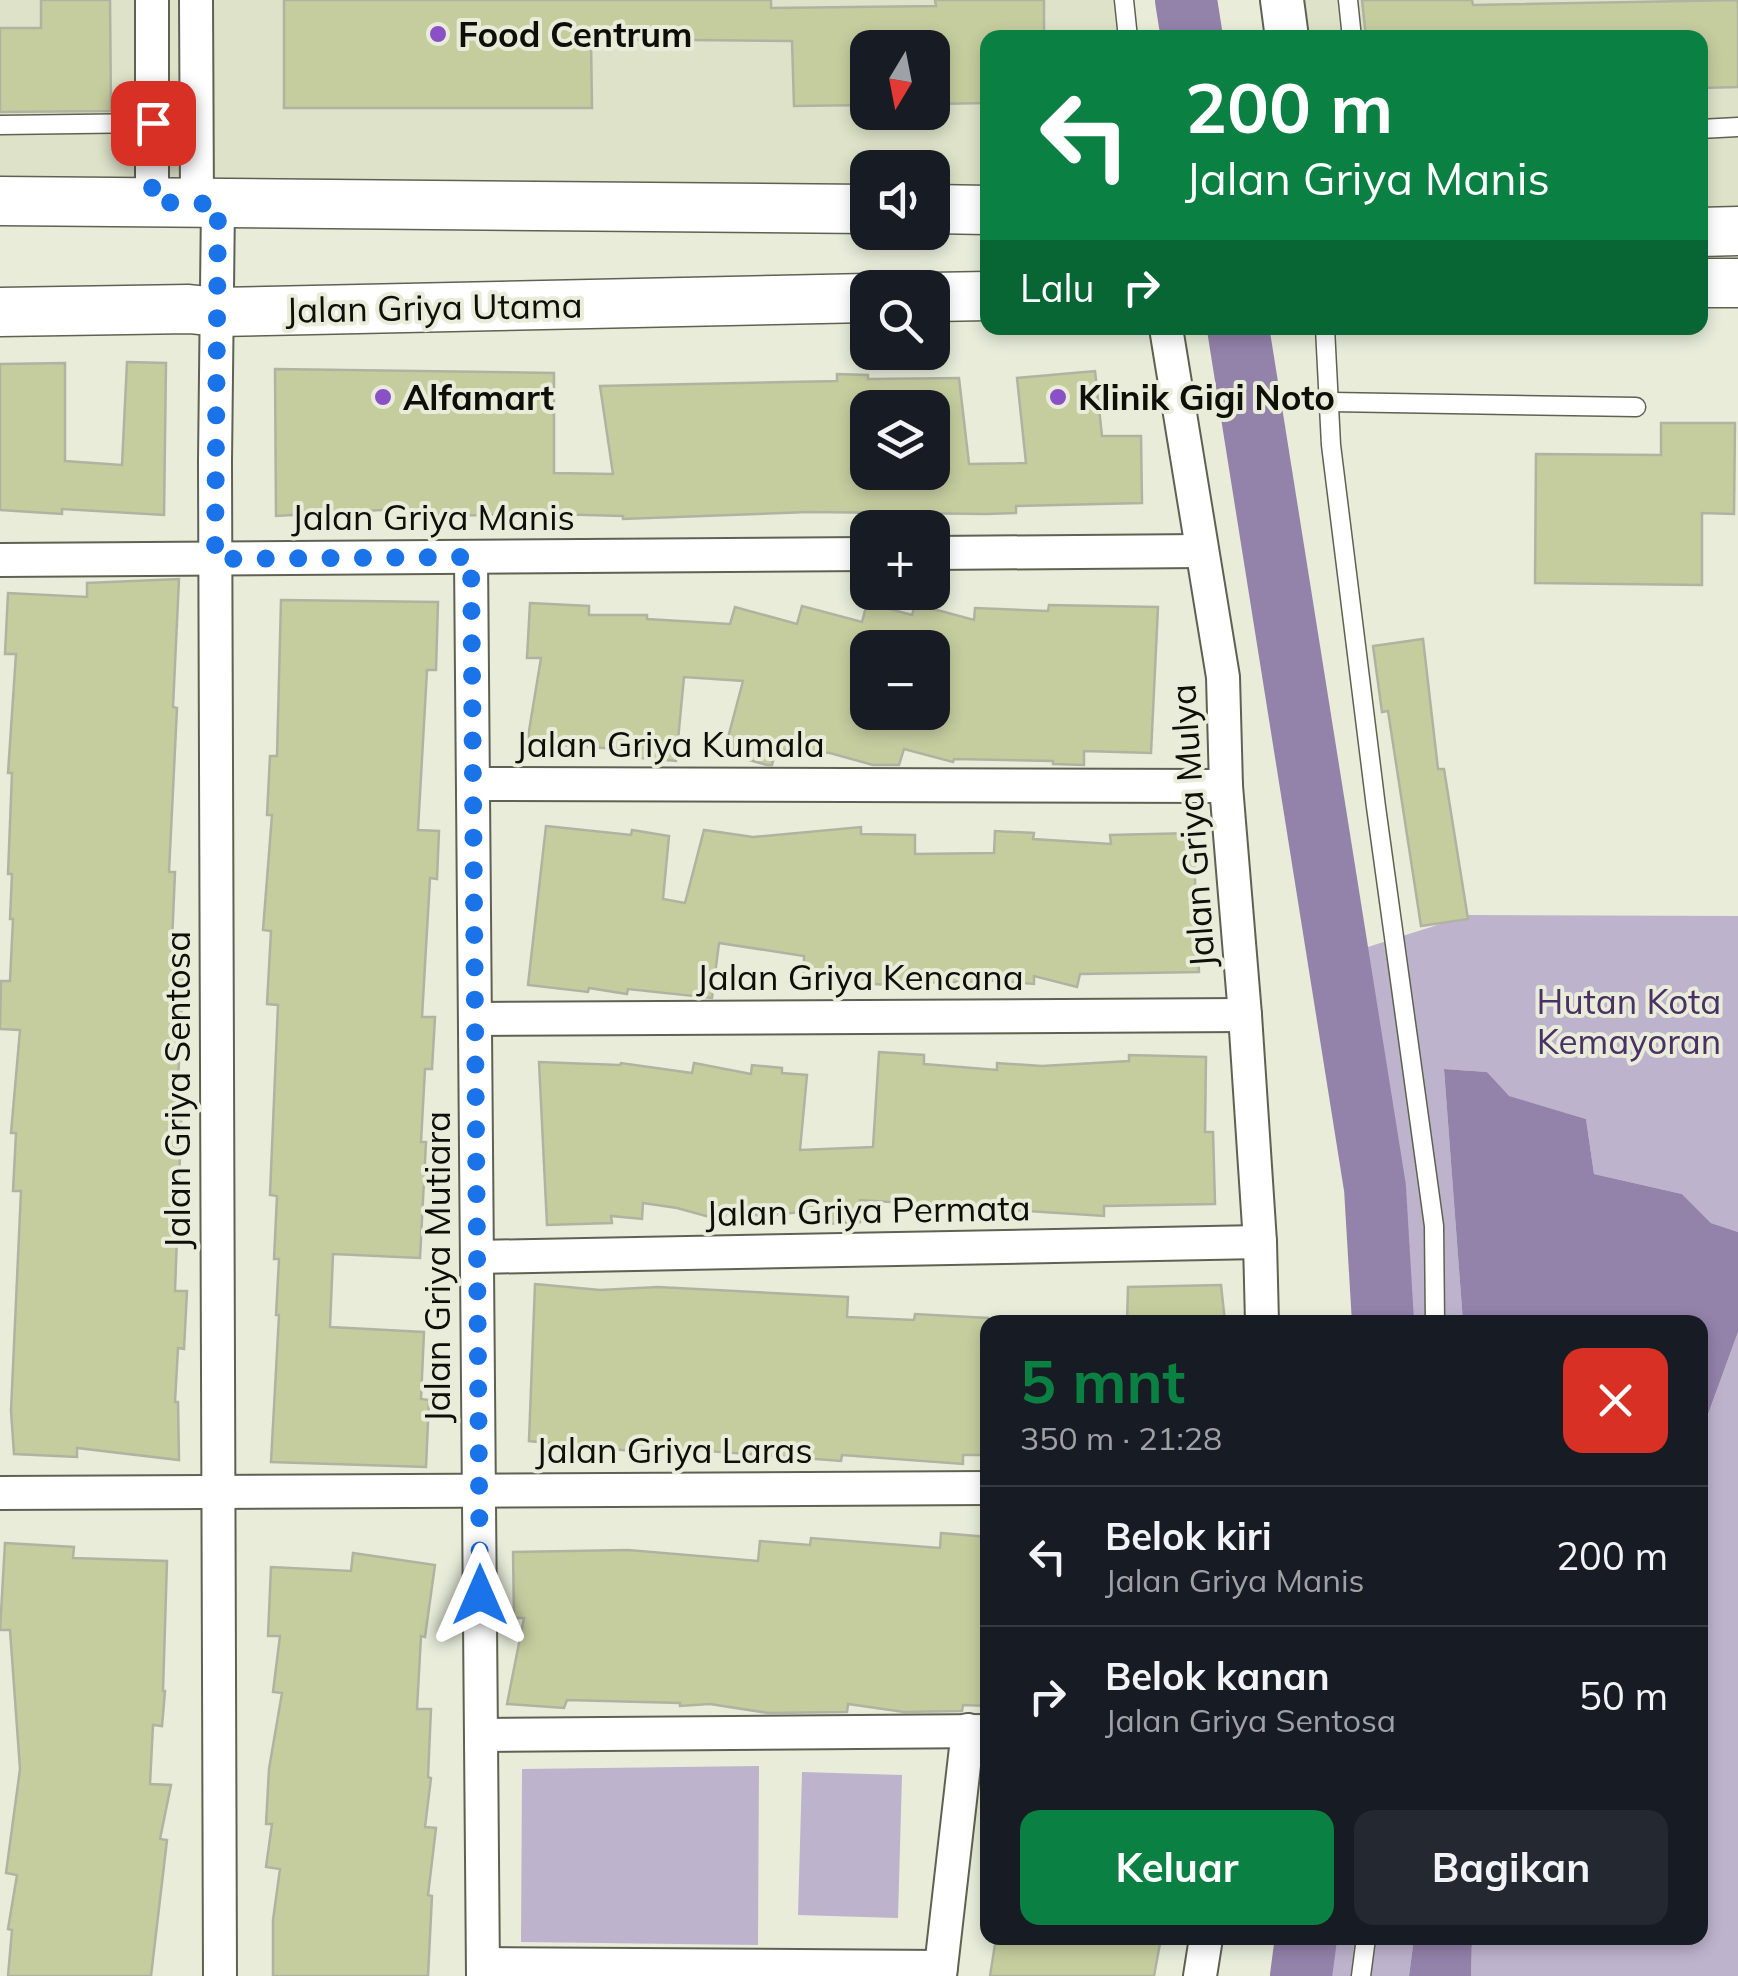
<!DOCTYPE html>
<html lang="id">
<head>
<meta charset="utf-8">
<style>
  :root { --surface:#171b24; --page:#242831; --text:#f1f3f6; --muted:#9ea1a6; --line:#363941; --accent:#0b8043 }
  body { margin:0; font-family:Mulish,sans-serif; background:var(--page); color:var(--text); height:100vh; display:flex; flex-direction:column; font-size:38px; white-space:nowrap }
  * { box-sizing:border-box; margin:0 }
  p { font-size:32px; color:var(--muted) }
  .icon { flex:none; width:55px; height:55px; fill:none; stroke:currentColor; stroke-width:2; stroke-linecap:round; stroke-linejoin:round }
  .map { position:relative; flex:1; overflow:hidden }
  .panel { position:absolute; left:980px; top:1315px; width:728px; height:630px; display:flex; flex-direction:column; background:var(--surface); border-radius:20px; box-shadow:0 5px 15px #0003 }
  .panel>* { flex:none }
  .banner { position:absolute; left:980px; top:30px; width:728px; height:305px; border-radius:20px; box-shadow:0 5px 15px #0003; background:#0b8043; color:#fff; overflow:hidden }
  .needle { width:65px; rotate:190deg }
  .fabs { position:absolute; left:850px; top:30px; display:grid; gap:20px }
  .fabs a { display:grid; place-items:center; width:100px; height:100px; border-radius:20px; background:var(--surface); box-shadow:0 5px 15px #0003; font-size:50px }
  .pin { position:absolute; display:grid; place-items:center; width:85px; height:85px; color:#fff; margin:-42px; border-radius:20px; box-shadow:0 5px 15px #0006 }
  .me { position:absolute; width:110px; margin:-55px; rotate:0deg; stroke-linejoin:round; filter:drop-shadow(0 0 8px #0008) }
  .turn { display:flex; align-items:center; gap:35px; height:210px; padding:0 40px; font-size:45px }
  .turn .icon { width:130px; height:130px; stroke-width:2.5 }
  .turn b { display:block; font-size:70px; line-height:85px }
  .then { display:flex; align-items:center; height:95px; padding:0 40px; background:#0003; gap:20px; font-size:38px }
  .round { display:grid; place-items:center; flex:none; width:105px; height:105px; border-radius:20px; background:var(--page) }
  .headline { display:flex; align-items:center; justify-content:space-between; height:170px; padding:0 40px }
  h1 { font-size:60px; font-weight:700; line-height:75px; color:var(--accent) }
  .primary-button { display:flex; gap:20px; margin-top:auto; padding:20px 40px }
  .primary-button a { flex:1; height:115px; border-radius:20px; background:var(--accent); color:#fff; font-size:40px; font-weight:700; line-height:115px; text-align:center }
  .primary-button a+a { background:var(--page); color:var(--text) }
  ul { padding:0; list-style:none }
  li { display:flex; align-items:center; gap:30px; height:140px; padding:0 40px; border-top:2px solid var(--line) }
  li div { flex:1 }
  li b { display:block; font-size:38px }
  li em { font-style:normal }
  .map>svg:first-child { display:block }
  .built { fill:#dde2c8; fill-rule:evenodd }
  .green { fill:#bdb3cd }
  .water { fill:#9382aa }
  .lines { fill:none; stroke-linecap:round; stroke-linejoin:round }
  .river { stroke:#9382aa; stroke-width:62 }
  .building { fill:#c5cd9f; stroke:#b0b3a1; stroke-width:2.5; fill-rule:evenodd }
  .service-casing { stroke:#5f6252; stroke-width:21 }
  .minor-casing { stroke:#5f6252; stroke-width:36 }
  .tertiary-casing { stroke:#5f6252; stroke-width:46 }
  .secondary-casing { stroke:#5f6252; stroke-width:51 }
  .service { stroke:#fff; stroke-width:18 }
  .minor { stroke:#fff; stroke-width:32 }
  .tertiary { stroke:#fff; stroke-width:42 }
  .secondary { stroke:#fff; stroke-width:48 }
  .route { stroke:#1a73e8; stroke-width:18; stroke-dasharray:0 32.4 }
  .poi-dot { fill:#8a50c6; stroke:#e8ecd9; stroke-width:4 }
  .labels { text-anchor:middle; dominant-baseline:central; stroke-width:8; stroke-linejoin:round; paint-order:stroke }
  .poi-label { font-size:35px; font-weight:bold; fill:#0e0f09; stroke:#e8ecd9; text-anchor:start }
  .street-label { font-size:35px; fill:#0e0f09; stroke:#e8ecd9 }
  .park-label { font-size:35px; fill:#493065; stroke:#e8ecd9 }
</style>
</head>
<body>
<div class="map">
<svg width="1738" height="1976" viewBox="0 0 1738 1976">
  <rect width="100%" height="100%" fill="#e8ecd9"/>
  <g class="built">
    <path d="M0,0H1119L1124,37L988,38L987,210L933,209L932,168H868L867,209L0,197ZM868,48H932V112H868Z"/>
    <path d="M1281,0H1738V230H1700V38L1287,37Z"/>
  </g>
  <g class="green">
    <path d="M1469,915L1738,916V1232L1711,1223L1682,1194L1594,1174L1586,1119L1508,1096L1487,1072L1444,1069L1463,1322H1398L1394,1246L1352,952Z"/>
    <path d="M1738,1332V1976H1471L1472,1938H1700V1436Z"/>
    <path d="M759,1766L758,1945L521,1942L522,1769Z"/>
    <path d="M802,1772L902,1775L898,1918L798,1915Z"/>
    <path d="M1327,1938H1414L1409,1976H1322Z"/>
  </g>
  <g class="water">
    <path d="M1444,1069L1487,1072L1509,1096L1586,1119L1594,1174L1682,1194L1711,1223L1738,1232V1332L1700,1436V1322H1463Z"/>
    <path d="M1414,1938H1472L1471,1976H1409Z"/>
  </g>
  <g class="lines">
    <g class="river">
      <path d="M1186,0L1192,38"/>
      <path d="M1238,328L1375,1188L1383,1322"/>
      <path d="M1301,1976L1306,1938"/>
    </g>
  </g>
  <g class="building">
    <path d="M41,0H110L111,111L0,112V28H41Z"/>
    <path d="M284,0H771V8L936,6L935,0H1044V38H988V103L932,104V48H868V105L794,106L792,41L591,39L592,108H284Z"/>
    <path d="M1362,0H1472L1473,5L1738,0V87L1700,88V38H1366Z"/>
    <path d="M127,362L166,363L164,515L62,509V514L0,510V364L65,363V461L122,465Z"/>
    <path d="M275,369L554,373V473L613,474L600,386L837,381V374L868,375V379L959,378L969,464L1026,463L1017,378L1095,371L1102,436H1141L1142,503L1016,506V513L986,514L809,512L623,519V516L550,514L430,516V511L400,509L276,516ZM867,408H932V472H868Z"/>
    <path d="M1661,423H1735L1734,514L1702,513V585L1535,583L1536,454L1661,455Z"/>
    <path d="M179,579L173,707L177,708L169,872H175L171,965H184L177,1101H182L175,1291H187L184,1349L178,1348L175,1402H178L179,1460L77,1448V1457L14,1454L11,1411L21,1191H13L16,1133H11L20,1030L0,1029L1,981H10L13,919H10L12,874H8L12,773H8L16,654H5L8,593L87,597V583Z"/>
    <path d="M281,600L438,602L436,670H427L418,830L439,831L437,879L430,878L422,1017H435L432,1069H425L421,1142H426L420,1258L333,1254L330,1327L424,1332L421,1399L429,1400L426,1467L271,1462L279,1315H276L279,1259H274L277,1196L270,1195L278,1005L267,1004L271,931L263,930L272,815H267L270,756H277Z"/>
    <path d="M530,603L589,606V615H647V619L730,624L735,607L797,624L802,606L862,622L867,603L912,615L915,604L974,620L975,608L1048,611L1049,605L1158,607L1151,753L1084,751V765L1053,764V761L954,759L953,762L904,749L899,765H873L830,753L776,749L772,765H767L724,753L743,681L684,677L676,761L618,756L619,749L527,743L541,658H527ZM868,648H932V712H868Z"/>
    <path d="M1423,639L1438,769H1444L1468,919L1421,926L1388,711L1382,712L1373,646Z"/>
    <path d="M546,826L631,835L632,830L669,836L663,899L685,903L704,830L753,837L861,827V834L915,835V854L994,853L995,831L1034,833L1033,839L1111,844L1110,835L1193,833L1199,972L1080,974L1077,987L1034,976V984L973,979V982L910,983V986L874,984V980L804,977V956L719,943L712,998L628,989L627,994L589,988L588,992L528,985Z"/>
    <path d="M879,1052L924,1055V1064L997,1070V1063L1042,1066L1129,1061V1055L1206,1057L1205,1132H1213L1215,1204L1104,1206V1216L860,1200V1222L826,1224V1209L766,1216L726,1213L724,1221L677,1208L643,1203L642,1219L611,1216L612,1223L547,1225L539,1062L620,1065L621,1063L692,1073L694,1063L751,1074L752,1065L782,1068V1073L807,1075L800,1150L873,1147Z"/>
    <path d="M535,1284L600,1290L658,1287L848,1297L847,1317L914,1320L915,1314L988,1318V1455H963V1464L842,1455L841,1461L654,1447V1453L529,1441Z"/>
    <path d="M1221,1285L1225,1322H1127L1128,1287Z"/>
    <path d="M941,1533L988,1537V1706L963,1705L962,1711L904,1712L848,1704L847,1712L768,1713L710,1704L680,1706V1703L567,1700L564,1708L507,1704L524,1618H514L513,1552L628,1550L758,1561L760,1541L810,1545L811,1538L940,1548Z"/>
    <path d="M5,1543L74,1547L73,1558L167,1561L163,1691H165L162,1726L153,1725L150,1784L171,1785L160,1839L167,1840L151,1976H8L12,1930L8,1929L17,1875L6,1873L20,1769L10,1630H0Z"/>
    <path d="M353,1553L435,1565L425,1637L421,1636L417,1709H431L428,1777L431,1778L425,1827L436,1828L428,1895L432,1896L428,1976H273V1920L280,1869L266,1867L272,1824H266L269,1769L282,1693L273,1692L280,1636H268L271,1567L351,1571Z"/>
    <path d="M996,1938H1161L1154,1976H990Z"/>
  </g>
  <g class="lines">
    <defs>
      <g id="service">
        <path d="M1124,0L1128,38"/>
        <path d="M1348,0L1352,38"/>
        <path d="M0,125L153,123"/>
        <path d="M1700,129L1738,127"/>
        <path d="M1325,328L1331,445L1376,807L1434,1226L1435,1322"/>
        <path d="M1331,402L1636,407"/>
        <path d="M1361,1976L1366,1938"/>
      </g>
      <g id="minor">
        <path d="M196,0L197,203"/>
        <path d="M152,202V0"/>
        <path d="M218,204L215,461L220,1976"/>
        <path d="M1166,328L1223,677L1226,786L1245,1015L1260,1242L1262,1322"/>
        <path d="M932,553L1202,551"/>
        <path d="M471,557L483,1976"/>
        <path d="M0,560L868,554"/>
        <path d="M473,784L1226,786"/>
        <path d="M475,1019L1245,1015"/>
        <path d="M477,1257L1260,1242"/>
        <path d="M0,1493L988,1488"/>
        <path d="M481,1735L988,1731"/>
        <path d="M483,1964L941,1967"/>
        <path d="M940,1976L968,1730"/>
        <path d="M1200,1976L1206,1938"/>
      </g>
      <path id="tertiary" d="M1282,0L1287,38"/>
      <g id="secondary">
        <path d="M0,201L868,209"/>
        <path d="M932,209L988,210"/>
        <path d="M1700,232L1738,231"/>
        <path d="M1700,283H1738"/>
        <path d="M932,297L988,296"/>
        <path d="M0,312L189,309L218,312L868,298"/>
      </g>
    </defs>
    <use href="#service" class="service-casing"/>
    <use href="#minor" class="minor-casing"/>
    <use href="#tertiary" class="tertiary-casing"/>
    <use href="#secondary" class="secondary-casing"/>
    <use href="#service" class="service"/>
    <use href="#minor" class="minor"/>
    <use href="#tertiary" class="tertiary"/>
    <use href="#secondary" class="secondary"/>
  </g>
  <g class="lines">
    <path class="route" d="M153,123L152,202L218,204L215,559L471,557L480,1595"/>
  </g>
  <g class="poi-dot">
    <circle cx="438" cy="34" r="10"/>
    <circle cx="383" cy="397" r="10"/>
    <circle cx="1058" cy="397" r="10"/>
  </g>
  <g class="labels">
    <g class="poi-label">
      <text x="458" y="34">Food Centrum</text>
      <text x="403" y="397">Alfamart</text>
      <text x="1078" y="397">Klinik Gigi Noto</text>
    </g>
    <g class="street-label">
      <text transform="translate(434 307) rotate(-1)">Jalan Griya Utama</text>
      <text x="433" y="517">Jalan Griya Manis</text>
      <text x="670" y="744">Jalan Griya Kumala</text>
      <text transform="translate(1192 826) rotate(-94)">Jalan Griya Mulya</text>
      <text x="860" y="977">Jalan Griya Kencana</text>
      <text transform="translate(177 1090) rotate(-90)">Jalan Griya Sentosa</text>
      <text transform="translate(868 1210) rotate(-1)">Jalan Griya Permata</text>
      <text transform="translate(437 1267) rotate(-90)">Jalan Griya Mutiara</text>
      <text x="674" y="1450">Jalan Griya Laras</text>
    </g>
    <g class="park-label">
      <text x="1629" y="1001">Hutan Kota<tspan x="1629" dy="40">Kemayoran</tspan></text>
    </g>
  </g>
</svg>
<div class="fabs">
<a><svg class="needle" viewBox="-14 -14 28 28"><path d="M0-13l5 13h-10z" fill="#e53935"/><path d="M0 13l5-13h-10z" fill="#9ea1a6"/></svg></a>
<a><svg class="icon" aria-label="sound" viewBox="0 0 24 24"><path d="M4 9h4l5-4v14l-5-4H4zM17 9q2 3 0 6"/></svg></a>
<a><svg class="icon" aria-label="search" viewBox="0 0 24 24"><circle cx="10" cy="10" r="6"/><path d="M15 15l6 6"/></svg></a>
<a><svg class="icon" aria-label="layers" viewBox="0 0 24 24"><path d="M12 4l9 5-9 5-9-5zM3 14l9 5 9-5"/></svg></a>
<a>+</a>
<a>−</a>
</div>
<div class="pin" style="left:153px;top:123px;background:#d93025"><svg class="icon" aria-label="arrive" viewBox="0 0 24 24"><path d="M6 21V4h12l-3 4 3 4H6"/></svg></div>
<svg class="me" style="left:480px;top:1595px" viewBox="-20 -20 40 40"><path d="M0-17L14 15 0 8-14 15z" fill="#1a73e8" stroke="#fff" stroke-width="4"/></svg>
<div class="banner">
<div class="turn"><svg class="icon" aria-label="left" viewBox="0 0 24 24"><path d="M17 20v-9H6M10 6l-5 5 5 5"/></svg><div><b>200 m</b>Jalan Griya Manis</div></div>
<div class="then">Lalu<svg class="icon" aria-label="right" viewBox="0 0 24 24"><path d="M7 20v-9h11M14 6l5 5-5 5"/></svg></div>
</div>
<section class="panel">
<div class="headline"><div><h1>5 mnt</h1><p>350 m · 21:28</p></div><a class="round" style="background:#d93025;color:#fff"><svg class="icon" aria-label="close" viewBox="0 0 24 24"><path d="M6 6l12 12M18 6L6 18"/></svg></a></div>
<ul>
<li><svg class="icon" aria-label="left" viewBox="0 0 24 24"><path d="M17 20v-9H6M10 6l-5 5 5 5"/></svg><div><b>Belok kiri</b><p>Jalan Griya Manis</p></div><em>200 m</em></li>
<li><svg class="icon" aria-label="right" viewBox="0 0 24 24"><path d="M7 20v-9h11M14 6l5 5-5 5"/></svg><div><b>Belok kanan</b><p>Jalan Griya Sentosa</p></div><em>50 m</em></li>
</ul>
<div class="primary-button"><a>Keluar</a><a>Bagikan</a></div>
</section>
</div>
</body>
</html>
